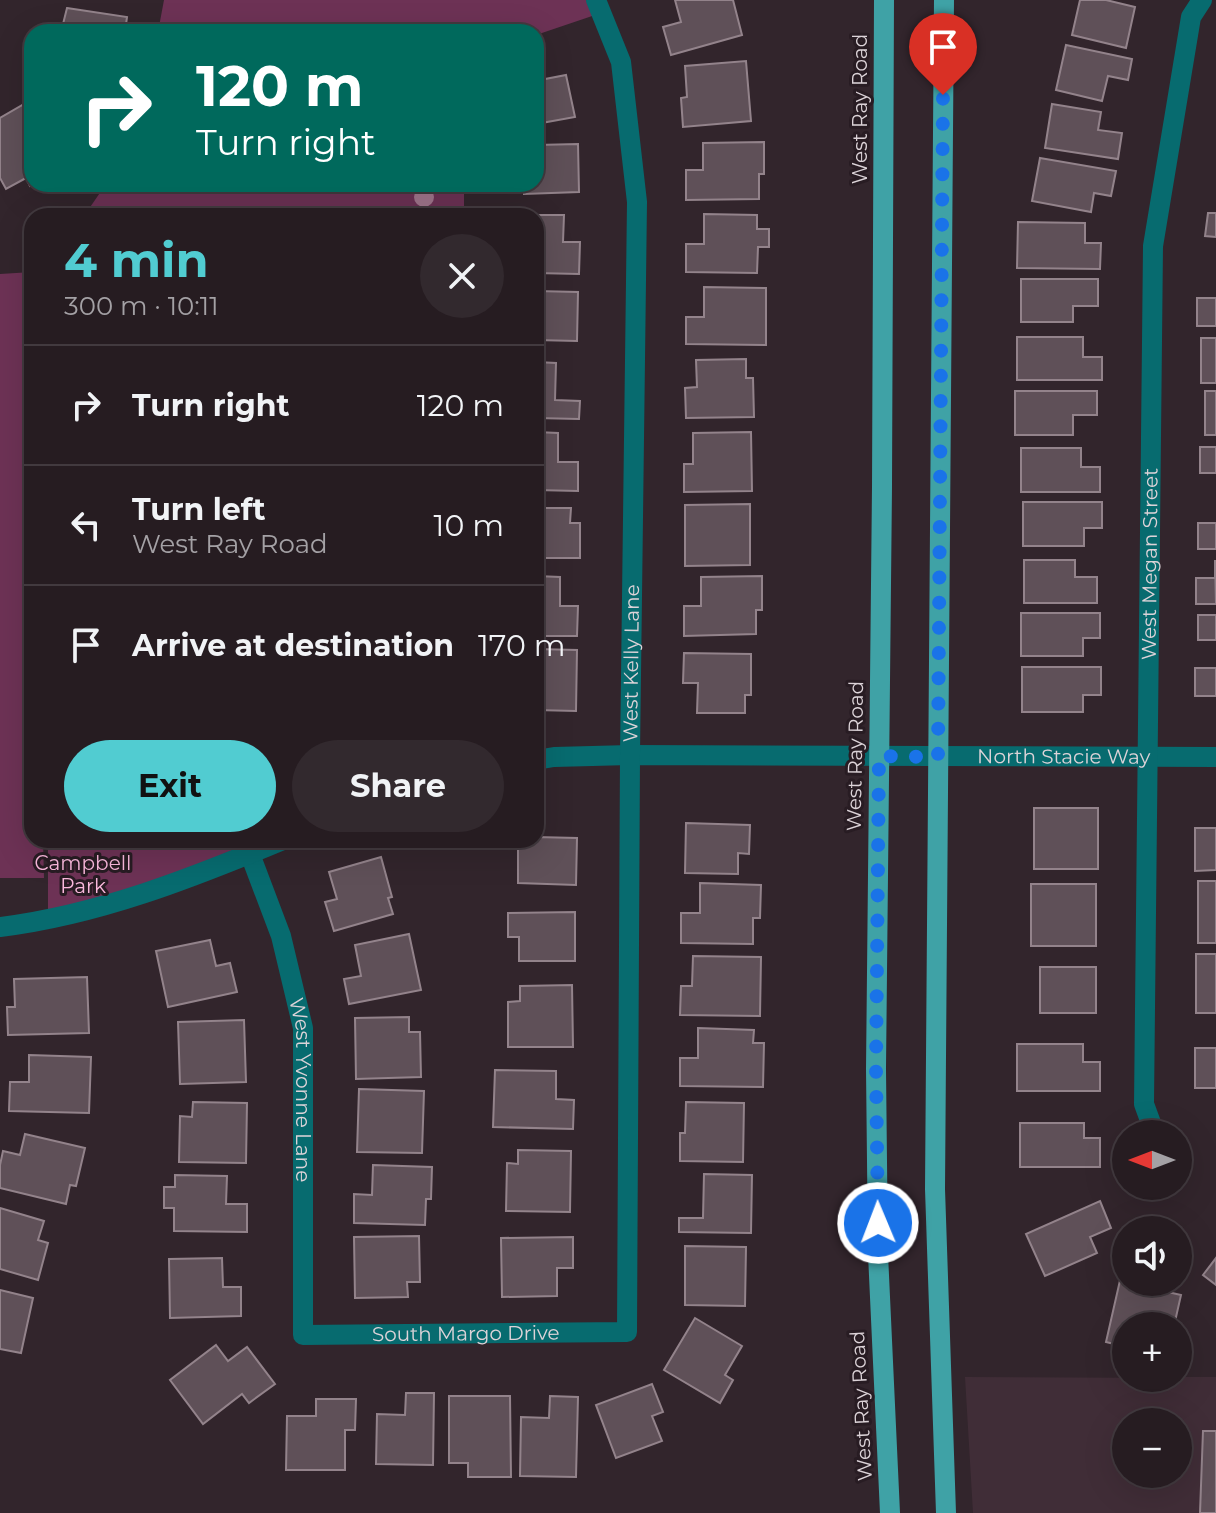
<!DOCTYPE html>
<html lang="en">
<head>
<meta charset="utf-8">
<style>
  :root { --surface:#261c21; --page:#32292e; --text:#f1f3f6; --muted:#a4a1a5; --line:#423a3f; --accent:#51ccd1 }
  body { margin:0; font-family:Montserrat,sans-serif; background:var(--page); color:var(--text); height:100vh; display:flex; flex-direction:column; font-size:30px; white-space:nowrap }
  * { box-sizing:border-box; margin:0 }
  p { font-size:26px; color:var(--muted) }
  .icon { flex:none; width:44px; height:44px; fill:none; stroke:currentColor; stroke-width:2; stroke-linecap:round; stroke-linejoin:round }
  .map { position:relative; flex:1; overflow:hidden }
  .side { position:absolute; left:24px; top:208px; width:520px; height:640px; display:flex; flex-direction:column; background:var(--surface); border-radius:24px; box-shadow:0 8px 32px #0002,0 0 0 2px var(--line) }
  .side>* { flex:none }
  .banner { position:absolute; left:24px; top:24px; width:520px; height:168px; border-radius:24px; box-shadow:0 8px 32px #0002,0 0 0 2px var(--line); background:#00695c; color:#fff; overflow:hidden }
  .needle { width:52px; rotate:270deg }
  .controls { position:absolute; left:1112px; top:1120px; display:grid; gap:16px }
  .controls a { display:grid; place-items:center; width:80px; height:80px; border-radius:50%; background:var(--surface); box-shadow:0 8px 32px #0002,0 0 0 2px var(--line); font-size:40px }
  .pin { position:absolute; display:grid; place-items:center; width:68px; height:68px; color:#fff; margin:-82px -34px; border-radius:50% 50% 50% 0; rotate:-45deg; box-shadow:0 0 8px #0007 }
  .pin .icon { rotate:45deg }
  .me { position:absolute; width:88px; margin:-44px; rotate:359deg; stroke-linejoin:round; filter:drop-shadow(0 0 6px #0008) }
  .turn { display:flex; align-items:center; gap:28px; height:168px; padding:0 40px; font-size:36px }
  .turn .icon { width:104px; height:104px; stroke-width:2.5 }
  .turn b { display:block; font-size:56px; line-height:68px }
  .round { display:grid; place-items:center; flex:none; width:84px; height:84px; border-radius:42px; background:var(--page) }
  .head { display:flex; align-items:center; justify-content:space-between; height:136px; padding:0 40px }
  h1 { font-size:48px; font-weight:700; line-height:60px; color:var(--accent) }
  .button { display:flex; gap:16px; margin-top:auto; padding:16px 40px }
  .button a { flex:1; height:92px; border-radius:48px; background:var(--accent); color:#111; font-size:32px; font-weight:700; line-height:92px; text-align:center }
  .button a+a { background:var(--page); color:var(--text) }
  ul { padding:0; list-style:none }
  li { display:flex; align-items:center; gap:24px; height:120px; padding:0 40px; border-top:2px solid var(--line) }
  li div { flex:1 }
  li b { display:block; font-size:30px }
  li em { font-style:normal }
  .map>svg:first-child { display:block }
  .built { fill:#402d37; fill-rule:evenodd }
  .green { fill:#6d3255 }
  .building { fill:#5f5058; stroke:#93838b; stroke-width:2 }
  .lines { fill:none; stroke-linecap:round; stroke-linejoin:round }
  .minor { stroke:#076b6f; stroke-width:20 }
  .primary { stroke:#3fa2a6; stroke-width:20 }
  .tree { fill:#a1768d }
  .route { stroke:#1a73e8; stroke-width:14; stroke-dasharray:0 25.2 }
  .labels { text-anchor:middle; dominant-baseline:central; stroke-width:6; stroke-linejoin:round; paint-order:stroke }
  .street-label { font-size:20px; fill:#dcd3d8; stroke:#281c23 }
  .park-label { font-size:20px; fill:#fbb9dd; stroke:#281c23 }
</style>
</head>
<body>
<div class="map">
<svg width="1216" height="1513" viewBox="0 0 1216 1513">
  <rect width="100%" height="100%" fill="#32252c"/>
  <path class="built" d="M965,1377L1178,1378V1377H1216V1513H973ZM1126,1422H1178V1474H1126Z"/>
  <g class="green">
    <path d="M164,0H596L601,13L536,35V32H158Z"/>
    <path d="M106,184H464V216H84Z"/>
    <path d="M32,272V840H43L44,878H0V274Z"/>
    <path d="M48,840H283L48,921Z"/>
  </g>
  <g class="building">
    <path d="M675,0H733L742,35L671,55L663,27L681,22Z"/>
    <path d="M1080,0H1106L1135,7L1126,48L1072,35Z"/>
    <path d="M67,8L127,17L125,32H61Z"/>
    <path d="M1066,45L1132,59L1128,80L1108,76L1102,101L1056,90Z"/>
    <path d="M540,55L545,79L566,75L575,117L536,124V56Z"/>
    <path d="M746,61L751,121L683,127L681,98L687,97L685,66Z"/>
    <path d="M31,100L32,184H35L30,186L26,178L6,189L0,178V118Z"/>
    <path d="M1052,104L1101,112L1098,130L1122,133L1118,159L1045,148Z"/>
    <path d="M764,142V174H759V199L686,200V170H703V143Z"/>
    <path d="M578,144L579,192L524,194V184H536V145Z"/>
    <path d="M1040,158L1116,171L1111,196L1094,193L1091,212L1032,201Z"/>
    <path d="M1208,213H1216V237L1205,236Z"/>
    <path d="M704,214L757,215V229H769V247H758L757,273L686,272V244H704Z"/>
    <path d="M509,215H564L563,242H580L579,274L536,273V216Z"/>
    <path d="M1018,222L1085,223V243H1101L1100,269L1017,268Z"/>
    <path d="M1021,279H1098V306H1073V322H1021Z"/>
    <path d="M704,287L766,288V345L686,344V317H704Z"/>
    <path d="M536,291L578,292L577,341L536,340Z"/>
    <rect x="1197" y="298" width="19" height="28"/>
    <path d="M1017,337H1083V357H1102V380H1017Z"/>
    <rect x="1201" y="338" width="15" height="45"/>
    <path d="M746,359V378H753L754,417L686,418L685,388L697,387L696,360Z"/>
    <path d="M536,362L556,363L555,400L580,401L579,419L536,418Z"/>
    <path d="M1015,391H1097V415H1073V435H1015Z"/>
    <rect x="1205" y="391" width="11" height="44"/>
    <path d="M536,432L558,433V462H578V491L536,490Z"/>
    <path d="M751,432L752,491L684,492V464H693V433Z"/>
    <rect x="1200" y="447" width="16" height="26"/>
    <path d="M1021,448H1081V467H1100V492H1021Z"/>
    <path d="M1023,502H1102V528H1084V546H1023Z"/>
    <path d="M750,504V565L685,566V505Z"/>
    <path d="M536,508H571L570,523H580V558H536Z"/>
    <rect x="1198" y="523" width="18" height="26"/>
    <path d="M1024,560H1075V577H1097V603H1024Z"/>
    <path d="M1215,560L1216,604H1196V578H1215Z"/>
    <path d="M536,576L560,577V606H578L577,636H536Z"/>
    <path d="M762,576V610H756V634L684,636V606H701V577Z"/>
    <path d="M1021,613H1100V638H1083V656H1021Z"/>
    <rect x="1198" y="615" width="18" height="25"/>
    <path d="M536,649L577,650L576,711L536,710Z"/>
    <path d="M684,653L751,654V695H745V713H697L698,683H683Z"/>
    <path d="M1022,667H1101V695H1083V712H1022Z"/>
    <rect x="1195" y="668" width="21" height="28"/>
    <rect x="1034" y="808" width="64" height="61"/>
    <path d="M686,823L750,825L749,854L738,853V874L685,873Z"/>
    <path d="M1195,828H1216V870L1195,871Z"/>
    <path d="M536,837L577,838L576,885L518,883V840H536Z"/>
    <path d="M381,857L392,897L388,898L393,914L334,931L325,902L337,899L329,872Z"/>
    <rect x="1198" y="881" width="18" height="62"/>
    <path d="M700,883L761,885L760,918H753V944L681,943V913H700Z"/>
    <rect x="1031" y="884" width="65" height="62"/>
    <path d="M575,912V961H519V937H508V913Z"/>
    <path d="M409,934L421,990L349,1004L344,979L361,976L355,945Z"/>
    <path d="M210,940L216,966L230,963L237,992L168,1007L156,951Z"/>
    <rect x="1196" y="954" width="20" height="59"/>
    <path d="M693,956L761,957L760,1016L680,1015L681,986H692Z"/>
    <rect x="1040" y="967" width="56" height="46"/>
    <path d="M87,977L89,1033L8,1035L7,1007H15L14,979Z"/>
    <path d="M572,985L573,1047H508V1002L520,1001V986Z"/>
    <path d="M409,1017V1032H420L421,1077L356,1079L355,1018Z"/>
    <path d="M244,1020L246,1082L180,1084L178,1022Z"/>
    <path d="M698,1028L754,1030L753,1043H764L763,1087L680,1086V1058H698Z"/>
    <path d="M1017,1044H1083V1062H1100V1091H1017Z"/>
    <rect x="1195" y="1048" width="21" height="40"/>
    <path d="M29,1055L91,1057L89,1113L9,1111L10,1082H29Z"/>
    <path d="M495,1070L556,1071V1099L574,1100L573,1129L493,1127Z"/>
    <path d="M359,1089L424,1091L422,1153L357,1152Z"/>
    <path d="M193,1102L247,1103L246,1163L179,1162L180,1116L192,1117Z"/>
    <path d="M686,1102L744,1103L743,1162L680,1161V1133H685Z"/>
    <path d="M1020,1123H1084V1138H1100V1167H1020Z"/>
    <path d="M25,1134L85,1148L76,1186L70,1185L66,1204L0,1188V1165L3,1151L20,1155Z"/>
    <path d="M518,1150L571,1151L570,1212L506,1211L507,1163L518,1164Z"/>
    <path d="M373,1165L432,1167L431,1199H426L425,1225L354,1223V1194L372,1195Z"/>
    <path d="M704,1174L752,1175L751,1233L679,1232V1218H703Z"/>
    <path d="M175,1175L227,1176L226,1204H247V1232L174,1231V1208H164V1187H175Z"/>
    <path d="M1100,1201L1111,1228L1090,1237L1097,1253L1045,1276L1026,1234Z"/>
    <path d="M0,1208L44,1221L38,1240L48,1243L38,1280L0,1269Z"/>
    <path d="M419,1236L420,1282H407L408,1297L355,1298L354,1237Z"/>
    <path d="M573,1237V1268H557V1296L502,1297L501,1238Z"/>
    <path d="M685,1246L746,1247L745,1306L685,1305Z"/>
    <path d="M1126,1254V1282H1161L1159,1290L1181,1295L1174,1326H1126V1347L1106,1342Z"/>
    <path d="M222,1258L223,1287H241V1316L170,1318L169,1259Z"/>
    <path d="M1216,1258V1285L1203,1275Z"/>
    <path d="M0,1290L33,1298L21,1353L0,1349Z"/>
    <path d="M695,1318L742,1346L725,1375L733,1380L720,1403L664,1370Z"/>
    <path d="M216,1345L228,1361L247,1347L275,1384L249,1403L242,1394L203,1424L170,1380Z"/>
    <path d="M652,1384L663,1412L652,1416L662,1441L616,1458L596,1405Z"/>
    <path d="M406,1393H434L433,1465L376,1464L377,1414L405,1415Z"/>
    <path d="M449,1396H510L511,1477H468V1463H449Z"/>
    <path d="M550,1396L578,1397L576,1477L520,1476L521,1417L549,1418Z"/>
    <path d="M316,1399H356L355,1430H345V1470H286L287,1416H316Z"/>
    <path d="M1203,1431H1216V1513H1200Z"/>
  </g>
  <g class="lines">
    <g class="minor">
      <path id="s1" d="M536,760L554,757L630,755L1216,757"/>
      <path id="s2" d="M250,854L281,936L303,1028V1335L627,1332L630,755L637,202L621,62L596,0"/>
      <path d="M0,927C98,915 192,878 283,840"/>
      <path id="s3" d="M1155,1134L1144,1104L1153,246L1191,17L1202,0"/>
    </g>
    <g class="primary">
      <path d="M884,0L882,487L876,1069L878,1254L890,1513"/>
      <path d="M944,0L935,1189L946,1513"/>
    </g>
  </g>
  <circle class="tree" cx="424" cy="197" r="10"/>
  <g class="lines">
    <path class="route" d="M878,1223L876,1069L879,756L938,757L943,95"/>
  </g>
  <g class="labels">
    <g class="street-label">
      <text transform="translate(860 109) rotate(-90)">West Ray Road</text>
      <text stroke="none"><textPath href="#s3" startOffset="572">West Megan Street</textPath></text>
      <text stroke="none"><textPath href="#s2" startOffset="1482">West Kelly Lane</textPath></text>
      <text transform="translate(855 756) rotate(-89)">West Ray Road</text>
      <text stroke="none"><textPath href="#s1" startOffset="528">North Stacie Way</textPath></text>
      <text stroke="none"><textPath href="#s2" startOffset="244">West Yvonne Lane</textPath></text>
      <text stroke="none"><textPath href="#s2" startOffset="652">South Margo Drive</textPath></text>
      <text transform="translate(861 1406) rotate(-93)">West Ray Road</text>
    </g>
    <g class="park-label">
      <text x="83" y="863">Campbell<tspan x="83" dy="23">Park</tspan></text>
    </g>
  </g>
</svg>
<div class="controls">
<a><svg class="needle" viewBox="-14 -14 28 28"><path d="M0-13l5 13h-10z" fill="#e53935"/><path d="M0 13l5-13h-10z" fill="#a4a1a5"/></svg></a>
<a><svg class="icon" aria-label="sound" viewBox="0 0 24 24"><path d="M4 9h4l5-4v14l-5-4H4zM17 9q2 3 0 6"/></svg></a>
<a>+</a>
<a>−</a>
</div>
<div class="pin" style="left:943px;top:95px;background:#d93025"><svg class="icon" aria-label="arrive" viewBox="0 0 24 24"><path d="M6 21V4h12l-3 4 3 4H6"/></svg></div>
<svg class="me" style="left:878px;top:1223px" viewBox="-20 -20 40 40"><circle r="17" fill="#1a73e8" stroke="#fff" stroke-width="3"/><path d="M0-11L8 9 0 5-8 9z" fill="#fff"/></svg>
<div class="banner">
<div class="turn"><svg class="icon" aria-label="right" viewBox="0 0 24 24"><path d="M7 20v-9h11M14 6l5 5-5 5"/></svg><div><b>120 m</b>Turn right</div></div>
</div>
<section class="side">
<div class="head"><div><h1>4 min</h1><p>300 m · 10:11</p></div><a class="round"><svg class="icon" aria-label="close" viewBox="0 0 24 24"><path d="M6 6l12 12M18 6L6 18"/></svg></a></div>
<ul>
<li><svg class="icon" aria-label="right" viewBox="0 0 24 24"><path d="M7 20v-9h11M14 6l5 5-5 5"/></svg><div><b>Turn right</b></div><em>120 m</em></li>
<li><svg class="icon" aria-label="left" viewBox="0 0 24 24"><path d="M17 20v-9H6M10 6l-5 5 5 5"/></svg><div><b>Turn left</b><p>West Ray Road</p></div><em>10 m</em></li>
<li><svg class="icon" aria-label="arrive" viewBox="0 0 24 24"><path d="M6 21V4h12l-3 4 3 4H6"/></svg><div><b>Arrive at destination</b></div><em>170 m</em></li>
</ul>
<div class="button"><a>Exit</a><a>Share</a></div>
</section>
</div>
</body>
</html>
